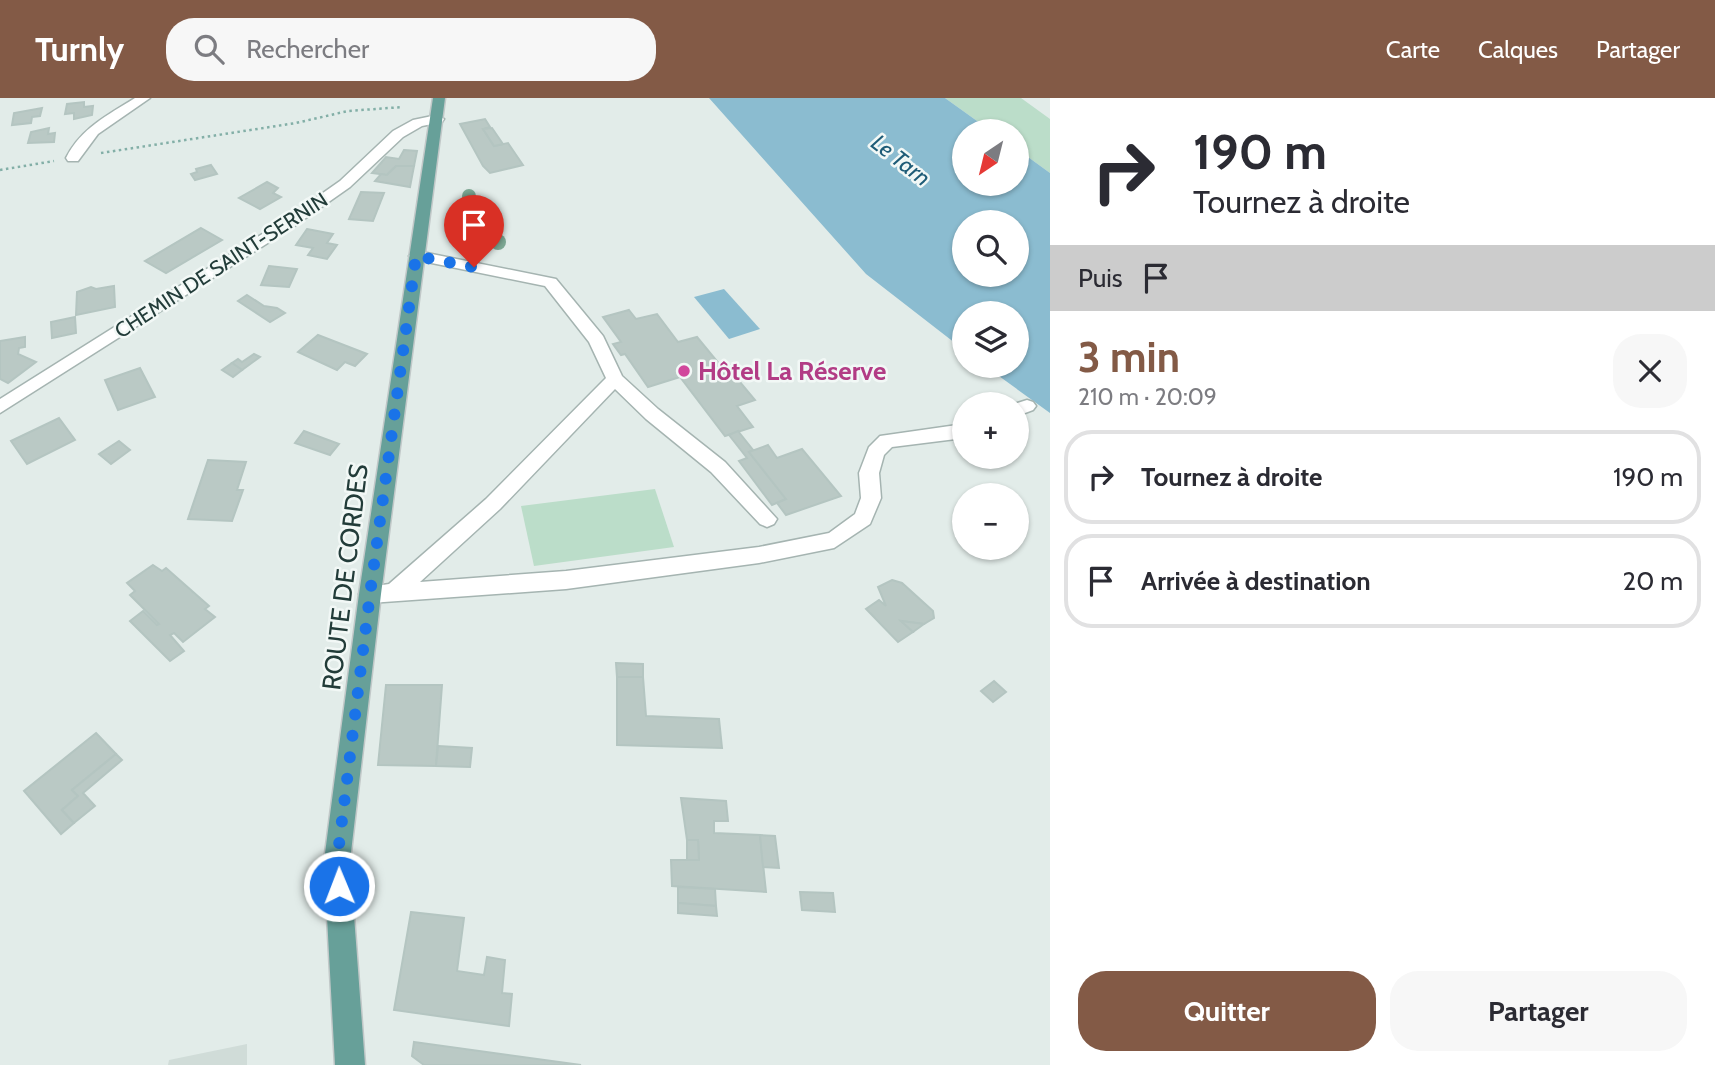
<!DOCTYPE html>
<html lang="fr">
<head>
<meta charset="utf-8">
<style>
  :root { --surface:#fff; --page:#f7f7f7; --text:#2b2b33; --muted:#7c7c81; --line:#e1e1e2; --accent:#835a46 }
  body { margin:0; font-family:Cabin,sans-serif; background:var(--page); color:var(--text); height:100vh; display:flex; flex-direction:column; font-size:26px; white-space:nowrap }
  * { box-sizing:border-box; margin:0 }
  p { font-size:23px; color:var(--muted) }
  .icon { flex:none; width:38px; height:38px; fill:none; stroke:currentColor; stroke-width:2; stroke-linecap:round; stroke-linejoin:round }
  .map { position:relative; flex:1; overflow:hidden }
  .drawer { display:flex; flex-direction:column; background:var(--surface); width:665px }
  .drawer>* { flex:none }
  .guide { background:#fff; color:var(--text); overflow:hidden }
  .needle { width:46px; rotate:215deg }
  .controls { position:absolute; left:952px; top:21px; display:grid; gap:14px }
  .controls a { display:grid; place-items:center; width:77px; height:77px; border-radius:50%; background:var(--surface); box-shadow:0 2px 5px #0004; font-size:35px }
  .pin { position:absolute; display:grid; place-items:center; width:60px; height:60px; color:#fff; margin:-72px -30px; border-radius:50% 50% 50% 0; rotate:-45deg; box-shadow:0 0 7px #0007 }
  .pin .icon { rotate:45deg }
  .me { position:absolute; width:77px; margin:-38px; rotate:359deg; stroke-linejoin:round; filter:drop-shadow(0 0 5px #0008) }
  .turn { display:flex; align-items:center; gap:24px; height:147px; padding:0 28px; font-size:32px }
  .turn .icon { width:91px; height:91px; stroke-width:2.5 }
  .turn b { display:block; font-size:49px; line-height:60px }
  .then { display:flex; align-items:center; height:66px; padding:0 28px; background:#0003; gap:14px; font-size:26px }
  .round { display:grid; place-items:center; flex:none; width:74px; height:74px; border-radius:28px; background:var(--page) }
  .head { display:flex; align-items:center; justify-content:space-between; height:119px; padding:0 28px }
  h1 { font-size:42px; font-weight:700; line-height:52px; color:var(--accent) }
  .action { display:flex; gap:14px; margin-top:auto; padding:14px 28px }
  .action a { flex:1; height:80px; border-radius:28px; background:var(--accent); color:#fff; font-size:28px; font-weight:700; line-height:80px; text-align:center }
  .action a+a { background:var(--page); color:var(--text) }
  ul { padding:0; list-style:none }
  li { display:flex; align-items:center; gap:21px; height:94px; margin:0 14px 10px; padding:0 14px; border:4px solid var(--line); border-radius:28px }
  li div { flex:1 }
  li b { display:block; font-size:26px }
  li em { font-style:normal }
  header { display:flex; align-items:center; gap:42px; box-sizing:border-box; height:98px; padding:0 35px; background:var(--accent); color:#fff }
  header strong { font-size:33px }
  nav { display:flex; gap:38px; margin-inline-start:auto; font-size:24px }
  .search { width:490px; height:63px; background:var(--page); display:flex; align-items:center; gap:18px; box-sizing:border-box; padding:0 24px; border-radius:28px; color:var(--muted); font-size:26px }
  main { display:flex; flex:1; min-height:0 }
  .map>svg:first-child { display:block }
  .built { fill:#d0dcd8 }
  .green { fill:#bbddc9 }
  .water { fill:#8bbcd0; fill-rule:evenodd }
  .building { fill:#bac9c5; stroke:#b4c5c1; stroke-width:2 }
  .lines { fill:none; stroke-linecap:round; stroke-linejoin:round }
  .minor-casing { stroke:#a5b4b1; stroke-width:3 }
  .major-casing { stroke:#c1c8c8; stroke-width:3 }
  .path { stroke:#83afa7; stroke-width:2.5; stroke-dasharray:2.5 3.5; stroke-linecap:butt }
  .minor { fill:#fff; fill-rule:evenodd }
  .major { fill:#67a099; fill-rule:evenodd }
  .tree { fill:#7ea995 }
  .route { stroke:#1a73e8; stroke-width:12; stroke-dasharray:0 21.6 }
  .hotel-dot { fill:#d1479c; stroke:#f2f8f6; stroke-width:2.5 }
  .labels { text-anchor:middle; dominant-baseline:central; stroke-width:5; stroke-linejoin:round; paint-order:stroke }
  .far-street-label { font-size:21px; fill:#223c39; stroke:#f2f8f6 }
  .far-water-label { font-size:23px; font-style:italic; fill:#1e5c77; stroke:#f2f8f6 }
  .hotel-label { font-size:26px; font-weight:bold; fill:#b23c85; stroke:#f2f8f6; text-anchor:start }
  .street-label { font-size:26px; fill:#223c39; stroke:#f2f8f6 }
</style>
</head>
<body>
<header>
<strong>Turnly</strong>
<div class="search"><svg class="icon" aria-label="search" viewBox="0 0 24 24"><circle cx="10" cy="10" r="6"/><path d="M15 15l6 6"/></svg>Rechercher</div>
<nav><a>Carte</a><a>Calques</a><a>Partager</a></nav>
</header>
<main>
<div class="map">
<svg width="1050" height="967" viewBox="0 0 1050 967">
  <rect width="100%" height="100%" fill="#e2ece9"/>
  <path class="built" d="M247,946V967H168L169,962Z"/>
  <g class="green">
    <path d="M945,0H1021L1050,21V75L1017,51V33H991Z"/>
    <path d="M655,391L674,449L534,468L521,408Z"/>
  </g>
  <g class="water">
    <path d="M709,0H945L991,33H964V86H1017V51L1050,75V315L985,268H1017V215H964V252L866,176ZM964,124H1017V177H964Z"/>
    <path d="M724,191L760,231L729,241L694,199Z"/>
  </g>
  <g class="building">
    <path d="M84,4V9L93,8L92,17L74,21V15L65,16L67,6Z"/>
    <path d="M42,10L40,18L32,19L31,25L12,27L14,15Z"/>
    <path d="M485,21L490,29L483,31L494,48L508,45L523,67L490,75L483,68L460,26Z"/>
    <path d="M49,30L48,36L55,35L54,44L28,45L31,34Z"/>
    <path d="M492,30L503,46L494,48L483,31Z"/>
    <path d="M404,52L417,53L414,68H396L387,77L372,75L386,59L399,61Z"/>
    <path d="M211,67L217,76L195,82L191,76L197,74L196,71Z"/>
    <path d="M396,68H414L410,89L375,83L381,76L387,77Z"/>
    <path d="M267,84L278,90L273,95L281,99L260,111L239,100Z"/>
    <path d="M361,94L384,95L373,123L349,121Z"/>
    <path d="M201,130L222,142L166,175L145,163Z"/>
    <path d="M307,131L333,136L327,145L337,147L327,161L308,157L313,150L296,147Z"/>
    <path d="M269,168L297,171L289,189L261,187Z"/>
    <path d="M114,188L115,209L76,217L77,194L91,189L96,191Z"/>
    <path d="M247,197L264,208L277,210L285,215L270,224L238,203Z"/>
    <path d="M629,212L636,221L657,216L678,244L697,239L720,267L725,266L755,302L737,308L753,329L725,338L680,279L648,289L625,256L621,257L613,246L621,244L603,219Z"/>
    <path d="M75,219L76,235L52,240L51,224Z"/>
    <path d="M318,237L367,256L355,268L345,264L337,272L298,254Z"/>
    <path d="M25,239V249L19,250L18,256L36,264L8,285L0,281V243Z"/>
    <path d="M254,256L260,259L242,272L232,265L238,261L242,264Z"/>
    <path d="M232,265L242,272L233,279L222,272Z"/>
    <path d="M140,270L155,299L118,312L105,282Z"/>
    <path d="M59,320L75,342L27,366L11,343Z"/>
    <path d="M304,333L339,346L330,357L295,345Z"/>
    <path d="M738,333L753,352L749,354L786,401L772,407L739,363L747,360L729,337Z"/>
    <path d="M119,343L130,352L111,366L99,356Z"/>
    <path d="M768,347L777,360L802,351L841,398L786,417L777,405L786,401L749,354Z"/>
    <path d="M208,362L246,364L237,392H243L232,423L188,421Z"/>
    <path d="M153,467L162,473L166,470L209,508L205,511L215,519L183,544L174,535L170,537L184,553L170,563L130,523L143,513L157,527L159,526L130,497L135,493L127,485Z"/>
    <path d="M892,482L902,485L933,513L934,520L924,526L901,523L913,534L898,544L866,511L879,502L886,508L878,489Z"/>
    <path d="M901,523L924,526L913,534Z"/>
    <path d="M616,565L643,566V579H617Z"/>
    <path d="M617,579H643L646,618L719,621L722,650L617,647Z"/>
    <path d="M994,583L1006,594L993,604L981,593Z"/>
    <path d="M386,587H442L436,668L378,667Z"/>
    <path d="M96,635L116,656L72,692L78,698L62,712L74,725L61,736L24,693Z"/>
    <path d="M438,648L472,650L470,669L436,668Z"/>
    <path d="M116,656L122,662L83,695L95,708L74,725L62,712L78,698L72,692Z"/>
    <path d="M681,700L726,703L728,723H714V735L760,737L766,794L672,788L671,762H699L698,742H687Z"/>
    <path d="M760,737L775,738L779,770L763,769Z"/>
    <path d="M687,742H698L699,762H687Z"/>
    <path d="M678,789L715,791L716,808L678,805Z"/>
    <path d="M800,794L833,795L835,814L802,812Z"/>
    <path d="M678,805L716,808L717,818L678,815Z"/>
    <path d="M411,814L464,820L457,873L484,877L487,859L505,862L502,895L512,896L509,928L394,912Z"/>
    <path d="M414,944L581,967H424L412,958Z"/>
  </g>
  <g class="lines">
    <defs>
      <g id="minor">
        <path d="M135,0H150L98,36L78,63H68L66,60C81,30 108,17 135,0Z"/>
        <path d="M437,17L444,21L442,24L422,28L403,39L350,89L293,129L0,315V301L283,123L340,83L393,33L413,22Z"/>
        <path d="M417,153L556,181L603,238L622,278L658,311L725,364L777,421L774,426L767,429L760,426L711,374L646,321L615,291L500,411L420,484L566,473L759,449L829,435L855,416L861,400L859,375L869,349L880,338L964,326V340L892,349L884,357L879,375L881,400L870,426L834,450L759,465L566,491L370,505L363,502L359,496L363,490L389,486L486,401L606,280L589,244L545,188L412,161L409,158L412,155Z"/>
        <path d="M1027,302L1033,304L1036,308L1033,312L1017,318V306H1014Z"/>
      </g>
      <path id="major" d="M433,0H445L381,496L350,763L365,967H335L324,763L359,496Z"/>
    </defs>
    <use href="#minor" class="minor-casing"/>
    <use href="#major" class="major-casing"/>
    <g class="path">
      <path d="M101,55L296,25L348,13L403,9"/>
      <path d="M0,72L54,63"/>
    </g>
    <use href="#minor" class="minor"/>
    <use href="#major" class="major"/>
  </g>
  <g class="tree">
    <circle cx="469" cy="98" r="7"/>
    <circle cx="481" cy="121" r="7"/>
    <circle cx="498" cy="144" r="8"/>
  </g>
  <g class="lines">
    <path class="route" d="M339,788L337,763L370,496L416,158L474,169"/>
  </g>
  <circle class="hotel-dot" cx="684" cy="273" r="7"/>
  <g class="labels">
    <g class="far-street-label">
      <text transform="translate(221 167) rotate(-33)">CHEMIN DE SAINT-SERNIN</text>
    </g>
    <g class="far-water-label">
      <text transform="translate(901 62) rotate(38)">Le Tarn</text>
    </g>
    <g class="hotel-label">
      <text x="698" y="273">Hôtel La Réserve</text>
    </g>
    <g class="street-label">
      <text transform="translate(345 479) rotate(-83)">ROUTE DE CORDES</text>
    </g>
  </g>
</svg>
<div class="controls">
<a><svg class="needle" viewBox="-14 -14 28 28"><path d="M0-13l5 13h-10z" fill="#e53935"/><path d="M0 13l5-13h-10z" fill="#7c7c81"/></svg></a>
<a><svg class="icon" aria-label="search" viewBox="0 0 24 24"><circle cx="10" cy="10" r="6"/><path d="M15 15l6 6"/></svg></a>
<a><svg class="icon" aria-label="layers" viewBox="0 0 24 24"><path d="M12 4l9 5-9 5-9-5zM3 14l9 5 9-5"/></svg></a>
<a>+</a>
<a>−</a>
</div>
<div class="pin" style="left:474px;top:169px;background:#d93025"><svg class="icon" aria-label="arrive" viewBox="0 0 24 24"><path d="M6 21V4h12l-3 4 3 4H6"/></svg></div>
<svg class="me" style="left:339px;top:788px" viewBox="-20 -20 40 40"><circle r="17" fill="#1a73e8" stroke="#fff" stroke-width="3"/><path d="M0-11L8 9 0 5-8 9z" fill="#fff"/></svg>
</div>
<section class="drawer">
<div class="guide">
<div class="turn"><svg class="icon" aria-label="right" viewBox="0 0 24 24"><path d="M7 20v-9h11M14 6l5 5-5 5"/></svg><div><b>190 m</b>Tournez à droite</div></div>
<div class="then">Puis<svg class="icon" aria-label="arrive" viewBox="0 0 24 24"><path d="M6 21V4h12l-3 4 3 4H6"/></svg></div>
</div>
<div class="head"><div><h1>3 min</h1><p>210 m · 20:09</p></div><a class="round"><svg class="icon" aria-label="close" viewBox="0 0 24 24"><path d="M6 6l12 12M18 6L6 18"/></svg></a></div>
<ul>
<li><svg class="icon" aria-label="right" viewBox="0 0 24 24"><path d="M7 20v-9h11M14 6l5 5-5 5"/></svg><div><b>Tournez à droite</b></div><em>190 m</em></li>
<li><svg class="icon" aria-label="arrive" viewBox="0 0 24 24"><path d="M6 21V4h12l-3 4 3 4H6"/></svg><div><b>Arrivée à destination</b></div><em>20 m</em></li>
</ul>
<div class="action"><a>Quitter</a><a>Partager</a></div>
</section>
</main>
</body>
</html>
